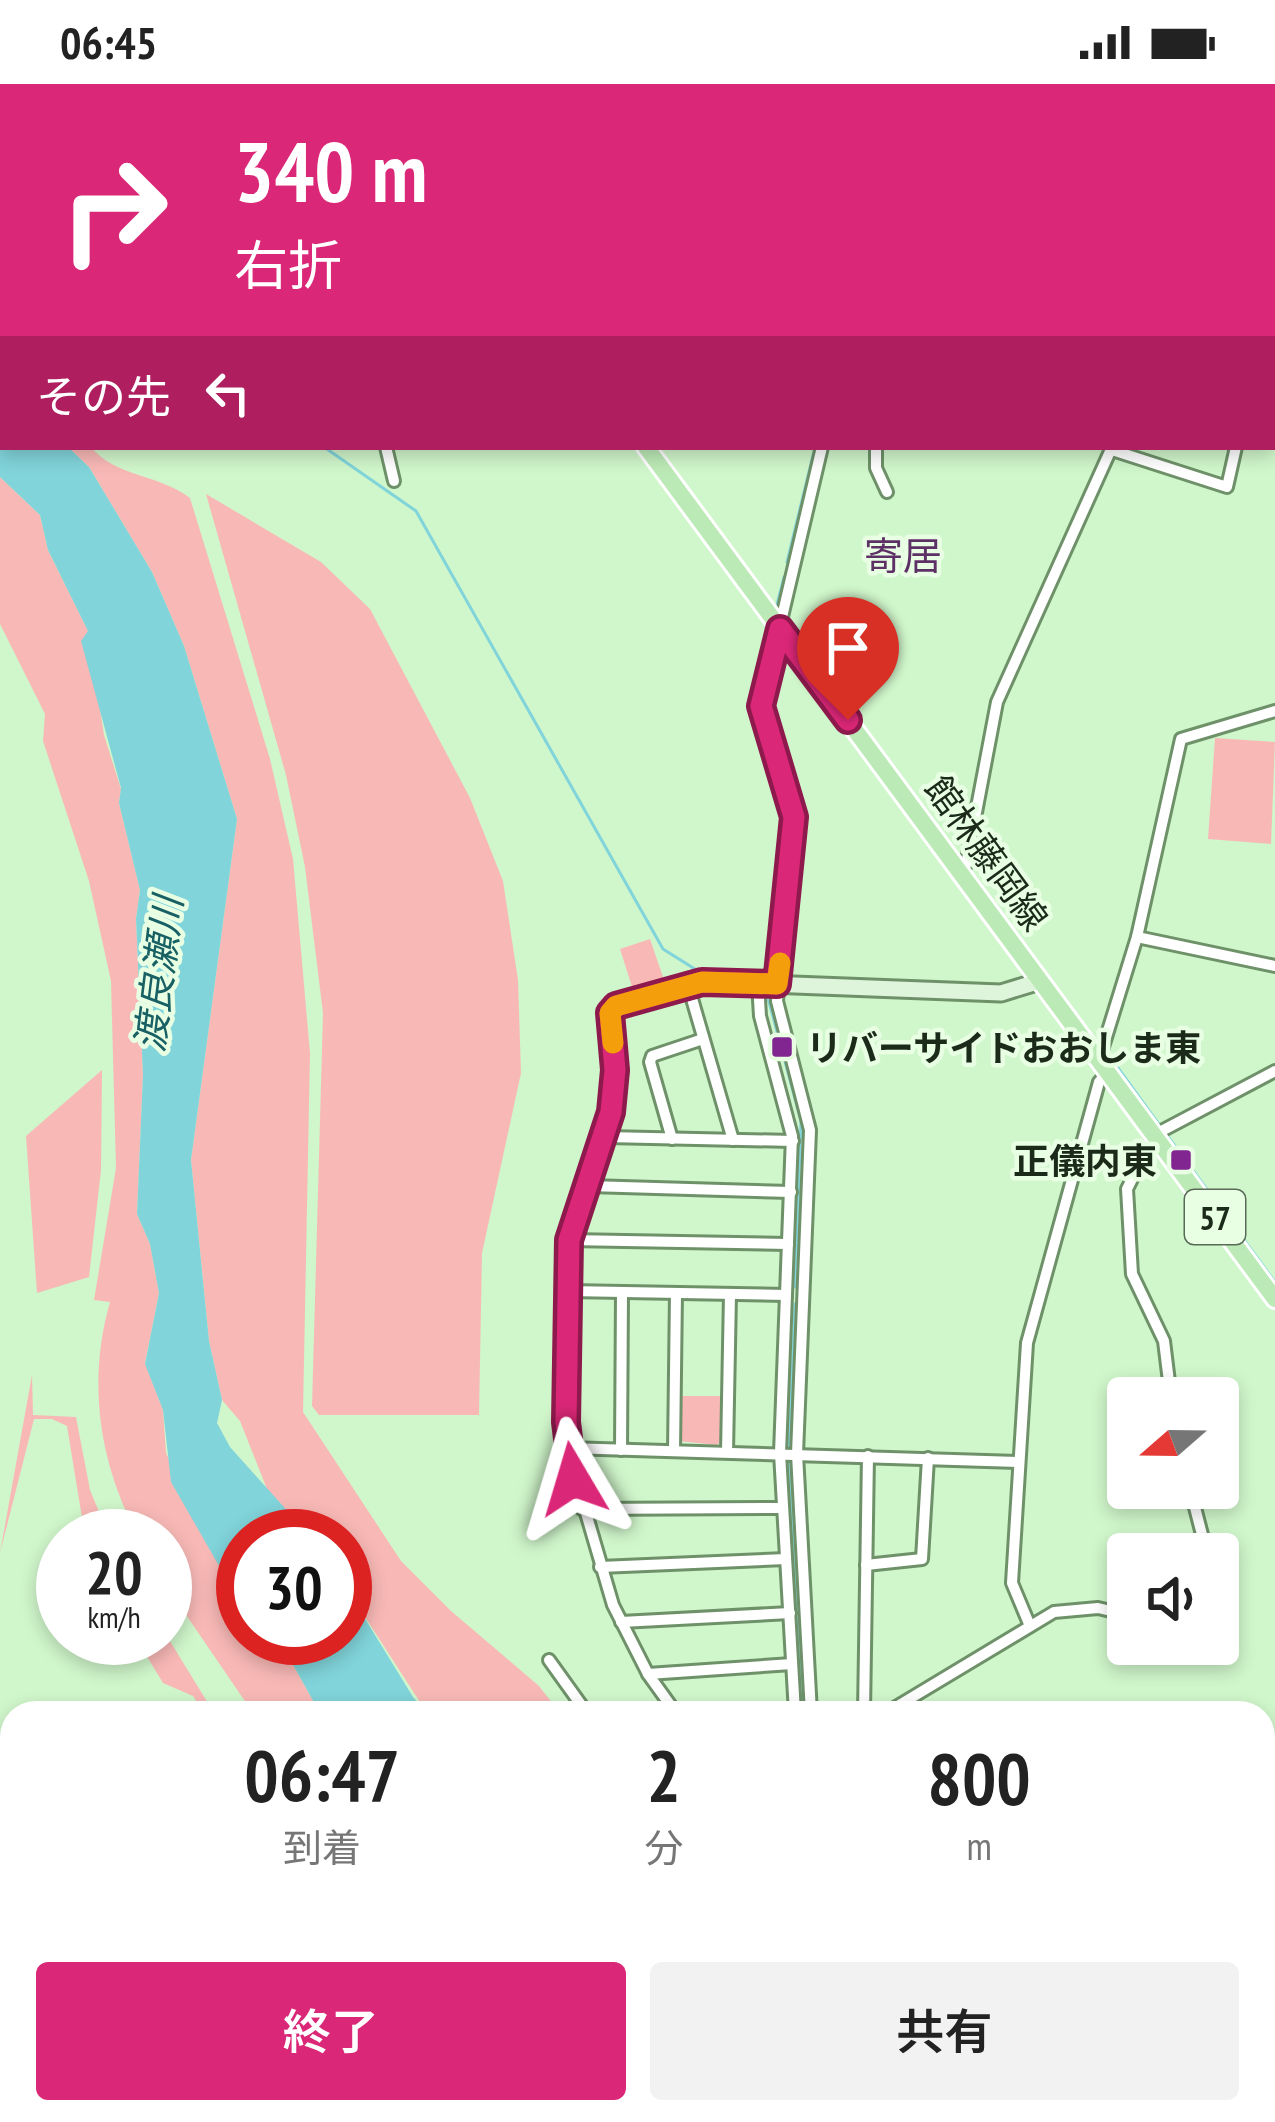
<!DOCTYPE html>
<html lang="ja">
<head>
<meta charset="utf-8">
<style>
  :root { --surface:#fff; --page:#f2f2f2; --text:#222; --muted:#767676; --accent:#db2777 }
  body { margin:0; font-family:"PT Sans Narrow","Noto Sans JP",sans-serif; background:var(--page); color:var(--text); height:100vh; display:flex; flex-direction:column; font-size:45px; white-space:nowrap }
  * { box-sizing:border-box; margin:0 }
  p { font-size:39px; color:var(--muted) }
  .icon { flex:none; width:66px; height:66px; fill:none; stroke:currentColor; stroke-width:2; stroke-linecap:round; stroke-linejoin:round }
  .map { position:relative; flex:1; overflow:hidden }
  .drawer { position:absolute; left:0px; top:1617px; width:1275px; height:423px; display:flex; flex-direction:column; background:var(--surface); border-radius:36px 36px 0 0; box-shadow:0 6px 18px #0003 }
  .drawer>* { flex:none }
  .top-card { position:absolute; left:0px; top:0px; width:1275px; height:366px; box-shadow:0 6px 18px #0003; background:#db2777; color:#fff; overflow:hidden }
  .needle { width:78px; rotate:250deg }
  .fabs { position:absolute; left:1107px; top:1293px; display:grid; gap:24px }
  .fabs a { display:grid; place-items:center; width:132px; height:132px; border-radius:12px; background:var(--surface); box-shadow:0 6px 18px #0003; font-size:60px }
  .speed { position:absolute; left:36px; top:1425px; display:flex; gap:24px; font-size:60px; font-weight:700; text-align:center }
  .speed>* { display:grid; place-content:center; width:156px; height:156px; border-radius:50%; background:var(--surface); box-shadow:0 6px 18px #0003; line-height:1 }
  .speed small { font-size:30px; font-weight:400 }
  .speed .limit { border:18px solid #d22; background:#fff; color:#111 }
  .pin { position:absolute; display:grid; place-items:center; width:102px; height:102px; color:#fff; margin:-123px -51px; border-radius:50% 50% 50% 0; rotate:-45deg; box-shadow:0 0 12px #0007 }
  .pin .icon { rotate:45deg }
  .me { position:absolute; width:132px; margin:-66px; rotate:353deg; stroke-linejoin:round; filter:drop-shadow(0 0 9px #0008) }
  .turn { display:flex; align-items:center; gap:42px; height:252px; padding:0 36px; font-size:54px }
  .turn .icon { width:156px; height:156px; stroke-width:2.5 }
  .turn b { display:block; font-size:84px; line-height:102px }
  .then { display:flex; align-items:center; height:114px; padding:0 36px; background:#0003; gap:24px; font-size:45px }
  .eta { display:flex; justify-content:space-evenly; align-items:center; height:204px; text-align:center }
  .eta b { font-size:72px; font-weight:600; line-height:84px }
  .button { display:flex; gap:24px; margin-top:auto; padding:24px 36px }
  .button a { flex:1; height:138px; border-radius:12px; background:var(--accent); color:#fff; font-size:48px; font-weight:600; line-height:138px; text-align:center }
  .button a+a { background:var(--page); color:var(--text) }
  .status { display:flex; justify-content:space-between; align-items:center; height:84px; padding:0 60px; background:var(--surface); direction:ltr }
  .status svg { height:33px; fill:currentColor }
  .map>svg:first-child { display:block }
  .green { fill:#f8b9b6 }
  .water { fill:#80d4da }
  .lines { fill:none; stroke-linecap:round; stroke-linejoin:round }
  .stream { stroke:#80d4da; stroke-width:3 }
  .street-casing { stroke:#6e9169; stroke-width:16 }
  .secondary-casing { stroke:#6e9169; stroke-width:21 }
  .primary-casing { stroke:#fff; stroke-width:22 }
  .street { stroke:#fff; stroke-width:10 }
  .secondary { stroke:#def4db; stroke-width:15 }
  .primary { stroke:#bceab6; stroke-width:16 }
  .route-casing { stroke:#8e194d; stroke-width:30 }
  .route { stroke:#db2777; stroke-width:21 }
  .slow { stroke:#f59e0b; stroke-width:21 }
  .poi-dot { fill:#812591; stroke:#e8ffe4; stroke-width:4.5 }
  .labels { text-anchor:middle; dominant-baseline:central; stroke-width:9; stroke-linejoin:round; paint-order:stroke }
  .shield { fill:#e8ffe4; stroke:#586a56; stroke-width:3 }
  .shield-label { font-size:33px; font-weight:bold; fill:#1b2a19 }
  .street-label { font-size:36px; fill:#1b2a19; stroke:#e8ffe4 }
  .poi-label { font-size:36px; font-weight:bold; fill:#1b2a19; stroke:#e8ffe4; text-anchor:start }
  .neighbourhood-label { font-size:39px; fill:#5d3165; stroke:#e8ffe4 }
  .water-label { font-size:39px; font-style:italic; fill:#196064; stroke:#e8ffe4 }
</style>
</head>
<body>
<div class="status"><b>06:45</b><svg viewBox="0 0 49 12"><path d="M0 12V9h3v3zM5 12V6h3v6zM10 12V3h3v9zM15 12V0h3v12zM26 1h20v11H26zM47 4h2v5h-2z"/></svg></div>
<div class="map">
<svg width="1275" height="2038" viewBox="0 0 1275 2038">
  <rect width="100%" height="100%" fill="#d0f6cb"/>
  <g class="green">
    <path d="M68,363H91C115,393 159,390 190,414L270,675L293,775L310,969L303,1328L401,1477L451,1527L539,1602L560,1629H427L345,1502V1452H310L269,1410L240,1337L222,1316L209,1257L191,1076L237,735L184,562L152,488L89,383Z"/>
    <path d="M0,393L40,431L48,466L88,547L104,651L121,705L119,719L140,806L136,835L143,990L137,1130L150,1160L159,1209L145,1279L163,1326L166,1369L222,1487L243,1510V1554H278L320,1629H253L165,1500V1452H138C99,1379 87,1298 110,1218L94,1216L116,1084L111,897L89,797L43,657L45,630L0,540Z"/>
    <path d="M206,410L321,478L370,525L470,714L503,797L518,896L521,989L482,1169L479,1331H319L312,1322L323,929L305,783L286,691Z"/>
    <path d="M1215,654L1275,658L1271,760L1208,755Z"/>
    <path d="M650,855L665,899L634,909L620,865Z"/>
    <path d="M102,986L101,1086L89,1193L37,1209L26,1052Z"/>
    <path d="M32,1291L33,1331L76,1333L90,1406L109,1452H85L67,1342L52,1335H34L0,1469Z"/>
    <path d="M679,1312H723L722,1356L717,1361L678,1357Z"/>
    <path d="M165,1549L214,1629H204L193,1612L163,1599L143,1566H129L118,1554H165Z"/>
    <path d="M12,1984V2028H46L49,2038H0V1985Z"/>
  </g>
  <g class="water">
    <path d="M0,288L3,363H68L89,383L152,488L184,562L237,735L191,1076L209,1257L222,1316L217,1339L230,1363L310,1452H243V1510L222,1487L171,1398L163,1326L145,1280L159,1209L150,1160L137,1130L143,990L136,835L140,806L119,719L121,704L81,557L88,547L48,466L40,431L0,393Z"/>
    <path d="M345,1502L413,1613L427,1629H320L278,1554H345Z"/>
    <path d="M519,2028H732L733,2038H533Z"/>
  </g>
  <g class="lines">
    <g class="stream">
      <path d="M93,0L95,3"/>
      <path d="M827,3V0"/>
      <path d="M324,363L416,427L663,865L698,887L771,890"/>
      <path d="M787,478L815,363"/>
      <path d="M775,528L784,493"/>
      <path d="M760,649L754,621L770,550"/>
      <path d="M766,663L773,679"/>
      <path d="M771,892L786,722"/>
      <path d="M768,914L801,1037L795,1203"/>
      <path d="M1110,973L1160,1042"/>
      <path d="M1166,1050L1275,1198"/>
      <path d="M789,1365L795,1220"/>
      <path d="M789,1375L798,1529"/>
      <path d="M798,1534L804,1629"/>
      <path d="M1045,2028L1050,2038"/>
    </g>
    <defs>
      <g id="street">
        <path d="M100,0L102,3"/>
        <path d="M218,0L219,3"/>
        <path d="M305,0L306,3"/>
        <path d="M483,0V3"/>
        <path d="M1047,0L1048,3"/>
        <path d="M834,3V0"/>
        <path d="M894,3L896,0"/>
        <path d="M0,55H3"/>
        <path d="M1272,292L1275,298"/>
        <path d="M1272,337H1275"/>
        <path d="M386,363L394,397"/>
        <path d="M876,363V384L887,408"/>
        <path d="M1112,366L1227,403L1236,363"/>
        <path d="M960,788L966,781L997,618L1112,363"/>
        <path d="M1137,853L1275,882"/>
        <path d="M758,899L760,932L792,1052L780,1369L795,1629"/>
        <path d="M688,901L733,1056"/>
        <path d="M612,925L611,1028L569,1156L567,1364L613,1521L648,1590L676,1629"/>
        <path d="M1099,976L1137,853L1181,655L1275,627"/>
        <path d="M606,1053L793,1057"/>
        <path d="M672,1055L650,978L652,972L703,955"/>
        <path d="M589,1102L791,1108"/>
        <path d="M569,1156L788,1160"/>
        <path d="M568,1207L786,1211"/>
        <path d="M1171,1314L1164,1257L1132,1190L1127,1105L1154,1051L1275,987"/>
        <path d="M567,1364L1019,1378"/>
        <path d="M621,1366L622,1209"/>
        <path d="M674,1367L676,1209"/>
        <path d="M727,1368L730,1210"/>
        <path d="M1190,1404L1207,1470"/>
        <path d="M582,1425L783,1424"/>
        <path d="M866,1481L922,1475L928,1374"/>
        <path d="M600,1483L786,1475"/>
        <path d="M1218,1533V1541"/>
        <path d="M621,1538L790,1529"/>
        <path d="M1030,1542L1012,1499L1027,1259L1099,998L1108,988"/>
        <path d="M549,1576L587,1629"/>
        <path d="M648,1590L792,1580"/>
        <path d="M811,1629L797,1370L810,1046L777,917L794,733L761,622L822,363"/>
        <path d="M864,1629L868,1372"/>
        <path d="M886,1629L1054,1528L1098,1524L1128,1531"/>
        <path d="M1263,1678L1275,1676"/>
        <path d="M0,1883L12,1899"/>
        <path d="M1263,1967L1275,1968"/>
        <path d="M207,2028L214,2038"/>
        <path d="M1077,2038L1079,2028"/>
      </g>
      <path id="secondary" d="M612,925L674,904L715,898L1001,909L1040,897"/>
      <g id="primary">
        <path d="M402,0L403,3"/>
        <path d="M646,363L1275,1215"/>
      </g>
    </defs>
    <use href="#street" class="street-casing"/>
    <use href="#secondary" class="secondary-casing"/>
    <use href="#primary" class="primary-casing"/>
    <use href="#street" class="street"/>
    <use href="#secondary" class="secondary"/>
    <use href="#primary" class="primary"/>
  </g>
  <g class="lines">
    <defs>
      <path id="route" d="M573,1395L566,1338L569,1156L611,1028L615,986L610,929L616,922L702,898L777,900L794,733L761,622L780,545L848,636"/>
    </defs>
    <use href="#route" class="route-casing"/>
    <use href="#route" class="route"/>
    <path class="slow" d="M613,959L610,929L616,922L702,898L777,900L780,879"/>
  </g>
  <g class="poi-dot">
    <rect x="770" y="951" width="24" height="24" rx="6"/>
    <rect x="1169" y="1064" width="24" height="24" rx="6"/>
  </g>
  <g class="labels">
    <rect class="shield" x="1185" y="1106" width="60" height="54" rx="9"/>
    <g class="shield-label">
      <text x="1215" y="1133">57</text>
    </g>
    <g class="street-label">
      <text transform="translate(987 769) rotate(54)">館林藤岡線</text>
    </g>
    <g class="poi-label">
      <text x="806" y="963">リバーサイドおおしま東</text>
      <text x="1157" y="1076" text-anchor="end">正儀内東</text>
    </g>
    <g class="neighbourhood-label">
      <text x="903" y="471">寄居</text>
    </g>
    <g class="water-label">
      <text transform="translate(158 890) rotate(-83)">渡良瀬川</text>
    </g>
  </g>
</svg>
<div class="fabs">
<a><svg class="needle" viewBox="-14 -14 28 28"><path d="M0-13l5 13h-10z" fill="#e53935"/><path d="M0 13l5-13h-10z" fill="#767676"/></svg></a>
<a><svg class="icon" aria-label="sound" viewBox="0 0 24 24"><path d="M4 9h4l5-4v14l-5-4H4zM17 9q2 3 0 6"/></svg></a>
</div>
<div class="speed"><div>20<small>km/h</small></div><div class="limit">30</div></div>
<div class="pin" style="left:848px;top:636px;background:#d93025"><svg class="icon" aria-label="arrive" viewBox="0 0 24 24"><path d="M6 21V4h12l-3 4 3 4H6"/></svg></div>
<svg class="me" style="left:573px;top:1395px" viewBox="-20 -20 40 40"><path d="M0-17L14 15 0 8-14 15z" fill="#db2777" stroke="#fff" stroke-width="4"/></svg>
<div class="top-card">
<div class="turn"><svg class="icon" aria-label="right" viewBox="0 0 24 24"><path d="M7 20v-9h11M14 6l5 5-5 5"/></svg><div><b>340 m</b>右折</div></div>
<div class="then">その先<svg class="icon" aria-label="left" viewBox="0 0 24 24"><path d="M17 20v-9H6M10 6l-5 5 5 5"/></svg></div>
</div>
<section class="drawer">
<div class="eta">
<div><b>06:47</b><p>到着</p></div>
<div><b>2</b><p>分</p></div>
<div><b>800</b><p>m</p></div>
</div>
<div class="button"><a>終了</a><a>共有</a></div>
</section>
</div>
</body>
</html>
